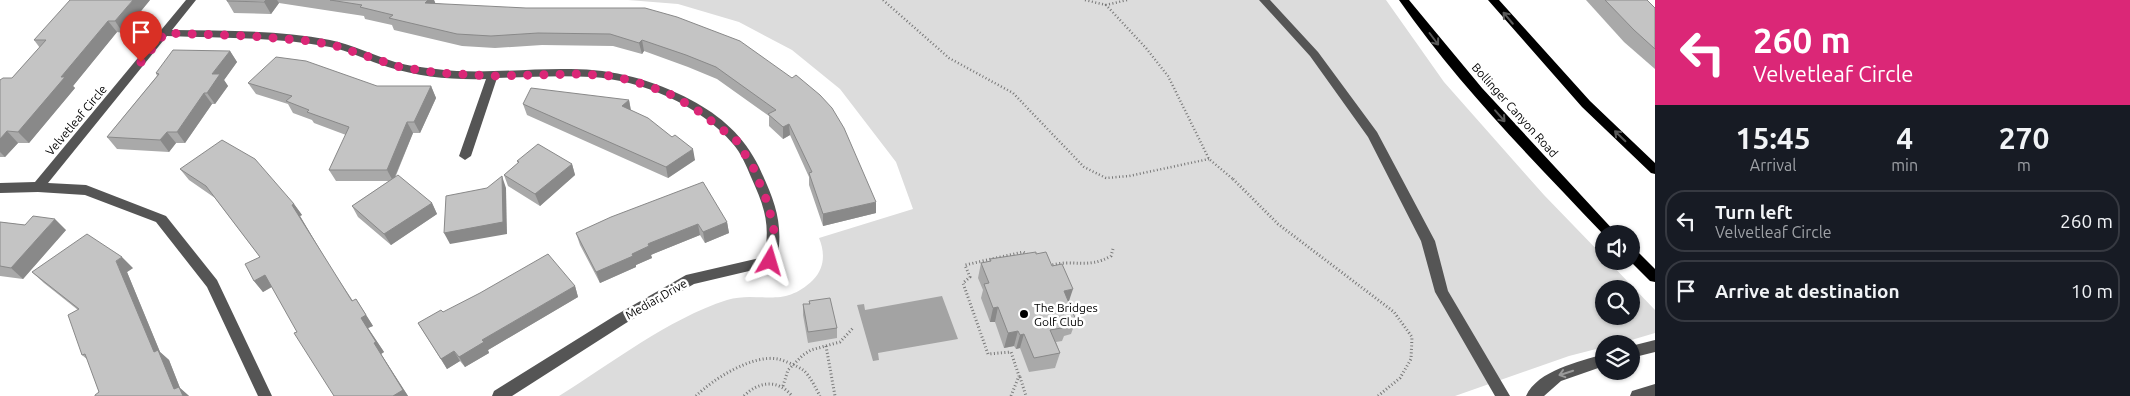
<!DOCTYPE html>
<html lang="en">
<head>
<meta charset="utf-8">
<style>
  :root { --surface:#171b24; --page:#20242c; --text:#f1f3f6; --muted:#9ea1a6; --line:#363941 }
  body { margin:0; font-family:Ubuntu,sans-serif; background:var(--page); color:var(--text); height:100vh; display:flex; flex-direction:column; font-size:19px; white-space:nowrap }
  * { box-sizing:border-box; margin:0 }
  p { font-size:16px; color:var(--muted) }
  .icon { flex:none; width:28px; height:28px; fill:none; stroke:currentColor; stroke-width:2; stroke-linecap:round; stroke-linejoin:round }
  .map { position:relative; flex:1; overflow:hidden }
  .drawer { display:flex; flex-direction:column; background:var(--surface); width:475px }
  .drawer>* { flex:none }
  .banner { background:#db2777; color:#fff; overflow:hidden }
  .fabs { position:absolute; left:1595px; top:225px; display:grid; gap:10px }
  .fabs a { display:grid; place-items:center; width:45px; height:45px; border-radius:50%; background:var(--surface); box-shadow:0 1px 4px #0004; font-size:25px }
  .pin { position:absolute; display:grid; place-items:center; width:42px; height:42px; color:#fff; margin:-51px -21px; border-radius:50% 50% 50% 0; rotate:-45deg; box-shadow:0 0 5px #0007 }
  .pin .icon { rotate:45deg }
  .me { position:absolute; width:55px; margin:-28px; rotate:7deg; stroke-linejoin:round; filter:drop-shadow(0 0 4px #0008) }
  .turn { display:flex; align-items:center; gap:18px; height:105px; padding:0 15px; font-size:22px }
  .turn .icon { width:65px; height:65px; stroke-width:2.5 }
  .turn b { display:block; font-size:35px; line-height:42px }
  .eta { display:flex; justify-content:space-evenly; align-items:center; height:85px; text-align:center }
  .eta b { font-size:30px; font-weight:700; line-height:35px }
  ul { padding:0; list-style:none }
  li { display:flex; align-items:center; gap:15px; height:62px; margin:0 10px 8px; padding:0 5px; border:2px solid var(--line); border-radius:20px }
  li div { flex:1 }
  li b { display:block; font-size:19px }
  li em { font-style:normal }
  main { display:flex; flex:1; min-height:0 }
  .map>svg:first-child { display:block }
  .green { fill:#dcdcdc; fill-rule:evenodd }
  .water { fill:#a3a3a3 }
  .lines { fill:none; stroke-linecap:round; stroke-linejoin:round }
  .path-far1 { stroke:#777; stroke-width:2.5; stroke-dasharray:1 2.5; stroke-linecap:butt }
  .path { stroke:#777; stroke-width:3; stroke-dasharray:1 2.5; stroke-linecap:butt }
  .minor { fill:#555; fill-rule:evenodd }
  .major { fill:#000; fill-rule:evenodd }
  .wall { fill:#a9a9a9 }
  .shaded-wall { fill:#898989 }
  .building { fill:#c4c4c4; stroke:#898989 }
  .oneway { stroke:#595959 }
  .oneway2 { stroke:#999 }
  .route { stroke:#db2777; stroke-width:9; stroke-dasharray:0 16.2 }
  .poi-dot { fill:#000; stroke:#fff; stroke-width:2 }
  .labels { text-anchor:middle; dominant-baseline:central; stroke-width:5; stroke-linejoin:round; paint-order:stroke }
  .street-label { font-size:12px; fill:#000; stroke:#fff }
  .poi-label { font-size:12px; fill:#000; stroke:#fff; text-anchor:start }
</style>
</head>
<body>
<main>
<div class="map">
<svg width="1655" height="396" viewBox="0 0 1655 396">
  <rect width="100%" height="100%" fill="#fff"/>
  <path class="green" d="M628,0H1386L1444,82L1544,195L1604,257V261H1608L1655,310V333L1618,344H1604V347L1569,356L1455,396H559C612,363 668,319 727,300C759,290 782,310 813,280C825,268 825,252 819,238L913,209L896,162L840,89L792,50L739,22L678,4ZM1604,289H1631V316H1604Z"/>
  <path class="water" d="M942,296L958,339L878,353L879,360L873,361L857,305L864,304L865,310Z"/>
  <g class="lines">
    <g class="path-far1">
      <path d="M883,0L949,58L1013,93L1084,167L1106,178L1129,176L1209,159"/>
      <path d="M1085,0L1106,5"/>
      <path d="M1127,0L1106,5L1146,48L1168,76L1209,159L1234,180"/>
    </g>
    <g class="path">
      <path d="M1233,179L1278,224L1394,312L1412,337L1411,359L1400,378L1378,396"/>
      <path d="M1049,266C1073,258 1086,270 1111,256L1113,249"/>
      <path d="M826,346L835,396"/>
      <path d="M1020,377L1026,396"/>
      <path d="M783,386L788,370L803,355L811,350L840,342L854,327"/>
      <path d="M696,396C713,379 753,354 778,359C786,361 797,366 803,370C810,375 816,389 820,396"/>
      <path d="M744,396C759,381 778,379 792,396"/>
      <path d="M1011,396L1019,376L1011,352L988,354L963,283L970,277L965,265L1023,252L1028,255"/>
    </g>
    <g class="minor">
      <path d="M186,0H196L172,30C225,31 278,30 330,40C353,45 373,55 395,62C408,66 422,67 436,69C481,75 526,68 571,69C613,69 654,80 691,100C721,116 744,136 759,167C775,202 784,223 777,261L775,265L770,266L694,284L626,323L512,396H492L494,391L616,315L686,275L764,257C771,224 764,206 751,177C746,165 741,153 733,144C700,105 641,80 592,77C560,75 528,77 497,78L471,156L465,160L459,156L486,79C453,80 419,77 388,67C368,61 350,51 330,47C277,37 221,38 167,36L48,183L86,185L166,216L217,280L272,396H258L207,287L156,222L85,195L38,192L0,193V183L35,182Z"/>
      <path d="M1259,0H1270L1318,52L1377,132L1435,241L1448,291L1510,396H1495L1435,292L1421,241L1368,137L1310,56Z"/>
      <path d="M1655,340V352L1631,358V346Z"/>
      <path d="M1604,354V366L1561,381L1544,396H1526C1538,370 1579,362 1604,354Z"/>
      <path d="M1655,384V396H1630L1632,391Z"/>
    </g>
    <g class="major">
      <path d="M1399,0H1409L1482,88L1617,234L1604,235C1533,160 1458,85 1399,0Z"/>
      <path d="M1488,0H1499L1590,101L1655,163V174L1651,173L1582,107Z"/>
      <path d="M1631,249L1636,250L1655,269V282L1650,281L1630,261Z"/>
    </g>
  </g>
  <g class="wall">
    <path d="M150,0L123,33L117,32L73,86L75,88L29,143H18L5,157H0V80L12,78L40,48L34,40Z"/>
    <path d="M227,0H434L435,3L740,41L876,213L823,226L809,185V177L790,135L783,139L769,126V116L717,79L688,67L644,51L642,54L613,46L542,45L495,48L462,46L394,30L392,25L365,19L364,16L279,3L271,14L234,13L227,1Z"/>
    <path d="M1586,0H1647L1655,8V69L1624,42Z"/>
    <path d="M230,51L237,62L224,80L228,86L215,104H212L185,143H176L169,152L117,149L107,137L157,76L156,73Z"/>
    <path d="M248,83L377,86H431L436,98L420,133H413L395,178L432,203L437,214L391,245L358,217L352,206L389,181H336L329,170L346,135L314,123L312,120L293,113L288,104L256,94Z"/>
    <path d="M629,100L631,110L672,137L695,160L668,178L527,115L523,104Z"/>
    <path d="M517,161L572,164L575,175L540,206L508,186L504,175L518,163Z"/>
    <path d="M180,169L294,204L302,215L300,216L329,265L353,301L363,310L373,326L368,328L384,352L381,354L408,396H334L272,287L263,292L254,281L260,257L215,198L189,180Z"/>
    <path d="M0,222L25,225L66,230L23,279L0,276Z"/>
    <path d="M727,222L729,233L705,243L700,235L653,254L651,255L652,258L636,265V267L600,283L580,245L576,233Z"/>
    <path d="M1036,254L1069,303L1076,320L1071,334L1064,336L1062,341L1056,342L1060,353L1055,368L1029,372L1020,348L1016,349L1014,346L1004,348L995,322H990L981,298L983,290L978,278L981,263L990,261V259Z"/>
    <path d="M133,268L127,272L160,352L169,360L180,388L189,396H95L99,392L88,360L82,355L78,310L44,283L32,272Z"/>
    <path d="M575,286L578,297L488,350L489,353L465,367L460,361L447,369L418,323L443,312Z"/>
    <path d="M809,301L837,328V338L808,343L803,315V304H809Z"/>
  </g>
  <g class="shaded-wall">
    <path d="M133,0H150L123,33L115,21Z"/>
    <path d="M266,0H277L279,3L271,14L264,2Z"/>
    <path d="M428,0H434L437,7L425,3Z"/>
    <path d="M108,21L117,32L73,86L75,88L29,143L18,132L61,77Z"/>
    <path d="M642,40L644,51L642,54L639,43Z"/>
    <path d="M230,51L237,62L224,80L228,86L215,104L207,93L212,74Z"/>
    <path d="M431,86L436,98L420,133L414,122Z"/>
    <path d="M204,93L212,104L185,143L177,132Z"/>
    <path d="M629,100L631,112L622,106Z"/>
    <path d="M407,122L413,133L393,181L387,170Z"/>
    <path d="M789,124L790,135L783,139V127Z"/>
    <path d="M7,131L18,143L5,157L0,152V139Z"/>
    <path d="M167,132L176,143L169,152L160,140Z"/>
    <path d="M693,149L695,160L668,178L666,167Z"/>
    <path d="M572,164L575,175L540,206L535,194Z"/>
    <path d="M502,176L506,188L507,234L450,244L444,233Z"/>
    <path d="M876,202V213L823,226V214Z"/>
    <path d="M432,203L437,214L391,245L384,234Z"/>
    <path d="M294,204L302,215L300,216L329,265L292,205Z"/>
    <path d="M55,219L66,230L23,279L11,268Z"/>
    <path d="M727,222L729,233L705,243L703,232Z"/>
    <path d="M698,224L700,235L653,254L651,255L652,258L636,265V267L600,283L596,272L632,254L650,243Z"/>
    <path d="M122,257L133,268L127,272L160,352L169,360L180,388L189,396H181L174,389L154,352L116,261Z"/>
    <path d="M265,275L273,286L263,292L254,281Z"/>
    <path d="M575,286L578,297L488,350L489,353L465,367L459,357L482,340Z"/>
    <path d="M1073,289L1068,304L1064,291Z"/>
    <path d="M356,299L373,326L368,328L384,352L381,354L408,396H393L374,343L361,318Z"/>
    <path d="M998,307L995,322H990L993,308Z"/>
    <path d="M1018,331L1014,346L1004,348L1008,333Z"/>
    <path d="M1024,334L1020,348L1016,349L1020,335Z"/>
    <path d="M454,351L460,361L447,369L441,359Z"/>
  </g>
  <g class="building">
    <path d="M70,0H133L115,21H108L61,77H65L18,132L7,131L0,139V80L3,78H12L46,40H34Z"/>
    <path d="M227,0H266L264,2L227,1Z"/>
    <path d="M330,0H428L425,3L526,8H645L677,17L740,41L792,78L796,75L820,95L832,108L844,128L876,202L823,214L809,173L812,172L789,124L783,127L768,114L776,110L716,67L686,55L642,40L639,43L610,34L538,33L491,36L457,34L389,18L393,15L360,7L362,5Z"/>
    <path d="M1605,0H1647L1655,8V49L1634,30Z"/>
    <path d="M173,50L230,51L212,74H220L207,93H204L177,132H167L160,140L107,137L159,74L156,73Z"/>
    <path d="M276,57L306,61L377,86H431L414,122H407L387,170H329L349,127L307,112L309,110L286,101L292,96L248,83Z"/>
    <path d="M531,88L629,100L622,106L648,118L672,137L675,135L693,149L666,167L523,104Z"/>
    <path d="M222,140L255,159L294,204L292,205L352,301L356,299L366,315L361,318L376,342L374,343L403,390L393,396H334L294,333L297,332L265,275L254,281L245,264L260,257L206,186L180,169Z"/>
    <path d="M538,144L572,164L535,194L504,175L519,162L517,161Z"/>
    <path d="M398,175L432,203L384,234L352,206Z"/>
    <path d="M502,176L503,222L444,233L446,196L487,188Z"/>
    <path d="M703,182L727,222L703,232L698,224L650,243L648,244L649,246L632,254L633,256L596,272L576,233L611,217Z"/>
    <path d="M33,216L55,219L11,268L0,266V222L25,225Z"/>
    <path d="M87,234L122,257L116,261L154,352L158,350L174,389L179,387L183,396H95V395L99,392L85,354L82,355L68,315L79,309L32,272Z"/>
    <path d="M1036,252V254L1046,252L1052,266L1062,264L1073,289L1064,291L1076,320L1065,322L1067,327L1050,330L1060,353L1034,358L1024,334L1020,335L1018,331L1008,333L998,307L993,308L984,284L989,283L981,263L991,261L990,259Z"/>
    <path d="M548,254L575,286L482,340L484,342L459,357L454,351L441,359L418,323L441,310L443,312L480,293Z"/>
    <path d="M830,298L837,328L808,332L803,304H810L809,301Z"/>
  </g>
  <defs><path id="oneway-shaft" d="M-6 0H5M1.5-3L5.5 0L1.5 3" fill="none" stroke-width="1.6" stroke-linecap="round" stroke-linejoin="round" transform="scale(1.25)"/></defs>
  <g class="oneway">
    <use href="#oneway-shaft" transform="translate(1508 18) rotate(-130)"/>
    <use href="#oneway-shaft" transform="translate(1434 39) rotate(53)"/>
    <use href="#oneway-shaft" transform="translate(1500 116) rotate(49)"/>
    <use href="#oneway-shaft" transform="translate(1620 136) rotate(-136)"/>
  </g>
  <use class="oneway2" href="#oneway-shaft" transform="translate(1566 373) rotate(162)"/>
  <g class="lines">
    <path class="route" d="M141,62L165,33L250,36L310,41L333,45L400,67L439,73L492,76L578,74L614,76L646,85L672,95L697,110L736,140L753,167L766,199L774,227L770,261"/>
  </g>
  <circle class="poi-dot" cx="1024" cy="314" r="5"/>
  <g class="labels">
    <g class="street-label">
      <text transform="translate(1515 110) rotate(48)">Bollinger Canyon Road</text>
      <text transform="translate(76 120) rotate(-50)">Velvetleaf Circle</text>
      <text transform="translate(656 299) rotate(-30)">Mediar Drive</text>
    </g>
    <g class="poi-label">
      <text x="1034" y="307">The Bridges<tspan x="1034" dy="14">Golf Club</tspan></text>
    </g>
  </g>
</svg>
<div class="fabs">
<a><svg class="icon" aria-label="sound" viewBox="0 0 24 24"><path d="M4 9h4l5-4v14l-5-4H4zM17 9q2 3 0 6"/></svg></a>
<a><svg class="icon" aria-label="search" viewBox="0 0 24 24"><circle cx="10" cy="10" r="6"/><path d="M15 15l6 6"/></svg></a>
<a><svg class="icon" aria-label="layers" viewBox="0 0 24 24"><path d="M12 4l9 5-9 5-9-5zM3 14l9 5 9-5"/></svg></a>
</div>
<div class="pin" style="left:141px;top:62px;background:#d93025"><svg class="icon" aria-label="arrive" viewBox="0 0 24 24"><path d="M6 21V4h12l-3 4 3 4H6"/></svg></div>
<svg class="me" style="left:770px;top:261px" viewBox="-20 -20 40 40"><path d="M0-17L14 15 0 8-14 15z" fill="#db2777" stroke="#fff" stroke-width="4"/></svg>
</div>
<section class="drawer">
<div class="banner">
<div class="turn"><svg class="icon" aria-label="left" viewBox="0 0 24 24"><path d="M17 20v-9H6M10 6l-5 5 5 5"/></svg><div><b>260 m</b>Velvetleaf Circle</div></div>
</div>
<div class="eta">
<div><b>15:45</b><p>Arrival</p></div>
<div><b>4</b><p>min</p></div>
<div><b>270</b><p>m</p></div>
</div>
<ul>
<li><svg class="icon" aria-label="left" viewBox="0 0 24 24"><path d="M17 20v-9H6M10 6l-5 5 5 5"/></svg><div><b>Turn left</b><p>Velvetleaf Circle</p></div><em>260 m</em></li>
<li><svg class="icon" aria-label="arrive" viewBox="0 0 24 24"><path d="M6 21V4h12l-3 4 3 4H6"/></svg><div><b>Arrive at destination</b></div><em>10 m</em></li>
</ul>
</section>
</main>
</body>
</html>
